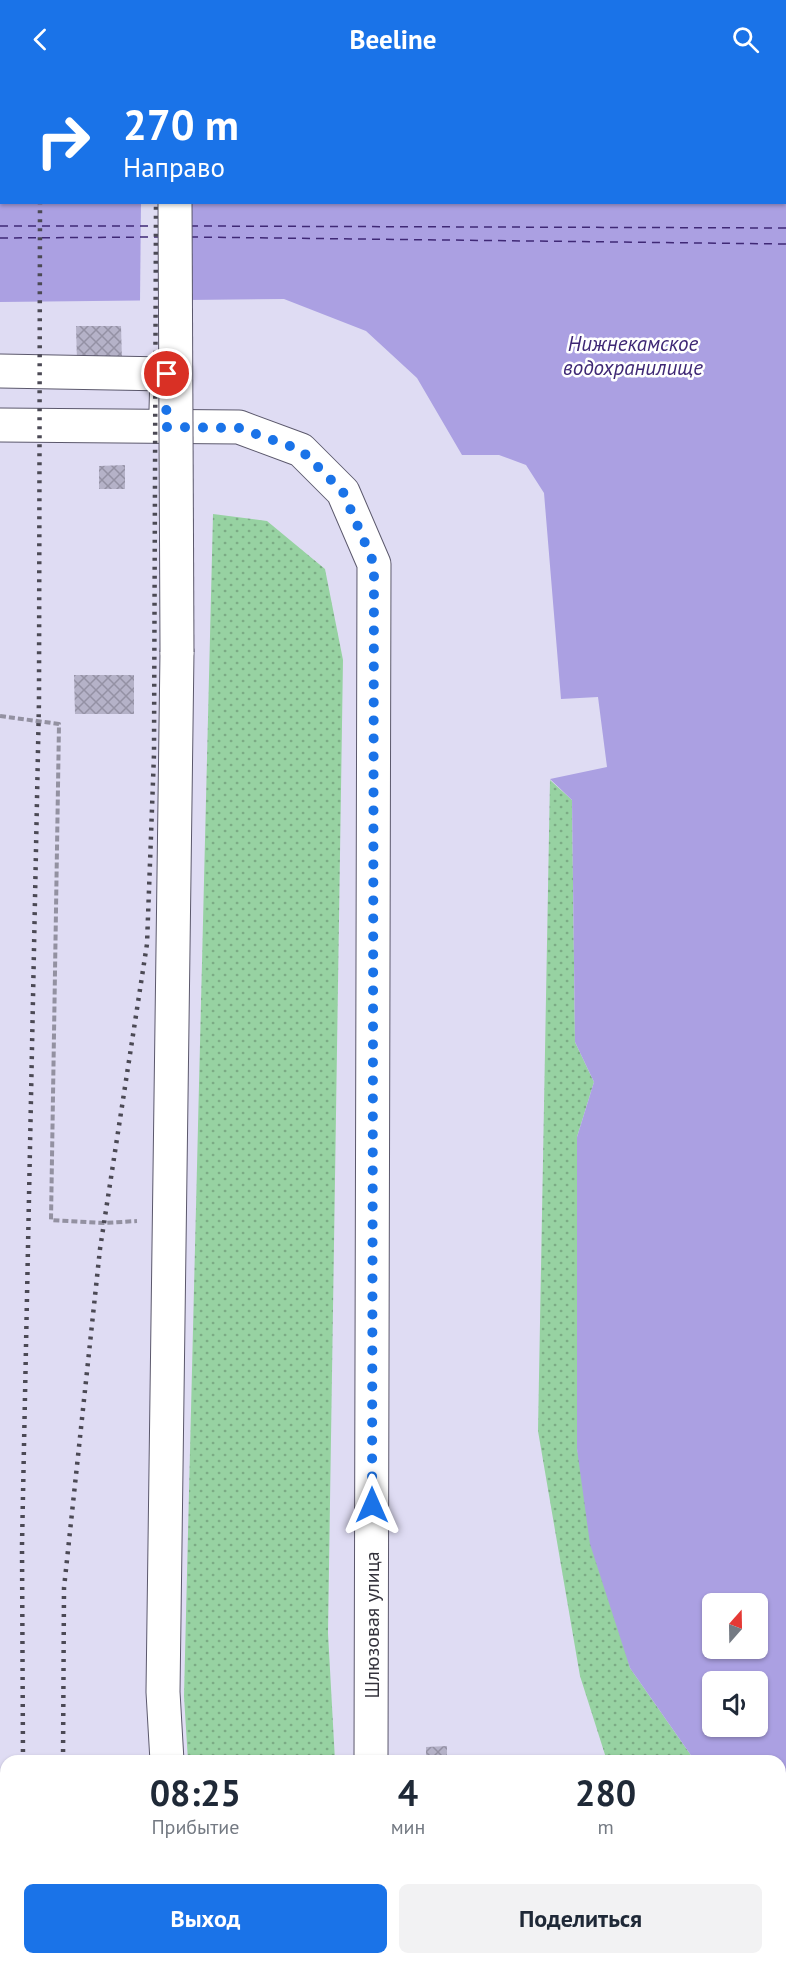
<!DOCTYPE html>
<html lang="ru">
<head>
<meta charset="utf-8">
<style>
  :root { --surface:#fff; --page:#f2f2f3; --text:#1f2937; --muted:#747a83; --accent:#1a73e8 }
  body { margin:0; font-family:"PT Sans",sans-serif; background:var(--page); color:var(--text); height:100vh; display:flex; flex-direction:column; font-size:22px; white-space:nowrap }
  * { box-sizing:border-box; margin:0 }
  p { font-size:20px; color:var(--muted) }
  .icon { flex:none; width:33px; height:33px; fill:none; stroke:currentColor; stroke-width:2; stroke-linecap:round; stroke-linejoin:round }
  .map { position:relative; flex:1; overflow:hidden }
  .drawer { position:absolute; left:0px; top:1677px; width:786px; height:210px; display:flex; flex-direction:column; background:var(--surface); border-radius:18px 18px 0 0; box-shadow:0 2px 4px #0004 }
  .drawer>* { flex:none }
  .guide { position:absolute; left:0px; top:0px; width:786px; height:126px; box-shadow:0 2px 4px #0004; background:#1a73e8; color:#fff; overflow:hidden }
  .needle { width:39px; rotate:20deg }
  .buttons { position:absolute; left:702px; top:1515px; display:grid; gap:12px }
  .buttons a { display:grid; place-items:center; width:66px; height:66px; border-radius:9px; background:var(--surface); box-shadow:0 2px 4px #0004; font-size:30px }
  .pin { position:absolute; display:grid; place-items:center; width:51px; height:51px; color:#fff; margin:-26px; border:3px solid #fff; border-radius:50%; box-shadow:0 2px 6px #0007 }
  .me { position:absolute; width:66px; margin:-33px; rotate:0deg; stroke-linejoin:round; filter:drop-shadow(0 0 4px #0008) }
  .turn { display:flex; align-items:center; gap:21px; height:126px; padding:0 24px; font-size:27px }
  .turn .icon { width:78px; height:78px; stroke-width:2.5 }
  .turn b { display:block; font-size:42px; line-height:51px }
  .eta { display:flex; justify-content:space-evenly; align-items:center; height:102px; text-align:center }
  .eta b { font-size:36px; font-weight:700; line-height:42px }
  .cta { display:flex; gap:12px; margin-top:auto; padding:12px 24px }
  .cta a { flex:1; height:69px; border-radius:9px; background:var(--accent); color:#fff; font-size:24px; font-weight:700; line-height:69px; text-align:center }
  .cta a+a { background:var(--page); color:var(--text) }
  header { display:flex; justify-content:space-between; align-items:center; height:78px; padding:0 24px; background:var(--accent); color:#fff; font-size:27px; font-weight:700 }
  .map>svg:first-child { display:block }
  .grass { fill:url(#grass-dots) }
  .water { fill:#aba0e2; fill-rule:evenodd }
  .pier { fill:#dfdcf3 }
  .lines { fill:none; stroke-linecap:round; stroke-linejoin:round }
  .ferry { stroke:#3f2875; stroke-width:1.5; stroke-dasharray:8 6; stroke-linecap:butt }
  .building { fill:url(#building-cross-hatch) }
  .minor-casing { stroke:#5b586c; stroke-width:35 }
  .path { stroke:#9391a1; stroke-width:4; stroke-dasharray:6 3; stroke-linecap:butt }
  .minor { stroke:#fff; stroke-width:33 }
  .rail { stroke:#4b4954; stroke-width:4.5; stroke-dasharray:3 6; stroke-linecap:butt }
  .minor-bridge-casing { stroke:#5b586c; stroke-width:35; stroke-linecap:butt }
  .minor-bridge { stroke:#fff; stroke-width:33 }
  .route { stroke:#1a73e8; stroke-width:10; stroke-dasharray:0 18 }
  .labels { text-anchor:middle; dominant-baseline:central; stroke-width:5; stroke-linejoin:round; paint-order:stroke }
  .street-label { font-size:20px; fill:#34333c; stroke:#fff }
  .water-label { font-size:21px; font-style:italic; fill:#3f2875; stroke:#fff }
</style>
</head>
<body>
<header><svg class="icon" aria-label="back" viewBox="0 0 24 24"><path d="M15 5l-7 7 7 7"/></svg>Beeline<svg class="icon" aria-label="search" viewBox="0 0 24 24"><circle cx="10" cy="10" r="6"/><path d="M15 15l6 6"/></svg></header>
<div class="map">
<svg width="786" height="1887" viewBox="0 0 786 1887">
  <defs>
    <pattern id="grass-dots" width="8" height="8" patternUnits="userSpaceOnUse" patternTransform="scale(1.5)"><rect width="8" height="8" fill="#97d2a2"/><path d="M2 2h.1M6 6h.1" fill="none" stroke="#7cab85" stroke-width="1.8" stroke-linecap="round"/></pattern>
    <pattern id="building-cross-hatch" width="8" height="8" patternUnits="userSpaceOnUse" patternTransform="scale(1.5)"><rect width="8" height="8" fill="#b5b2c8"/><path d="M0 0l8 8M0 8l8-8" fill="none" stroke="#9491a4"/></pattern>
  </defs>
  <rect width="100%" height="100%" fill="#dfdcf3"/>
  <g class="grass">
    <path d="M213,436L267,443L325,491L343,582L328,1555L335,1683H188L184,1618Z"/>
    <path d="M550,702L572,722L575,964L594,1004L577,1059V1371L630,1590L695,1683H607L580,1598L538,1353Z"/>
    <path d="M780,1705L786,1709V1869L780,1867Z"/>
    <path d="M200,1881H347V1887H202Z"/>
  </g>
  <g class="water">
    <path d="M267,0L438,1L267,2Z"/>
    <path d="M784,59H786V1709L780,1705V1683H695L630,1590L590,1466L577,1371V1059L594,1004L575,964L572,722L550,701L607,689L598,619L561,621L544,415L526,387L499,377H462L417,300L366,253L284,221L0,224V108L2,124H784ZM712,1526H758V1570H712ZM712,1604H758V1648H712Z"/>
  </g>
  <path class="pier" d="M141,125H186V225H140Z"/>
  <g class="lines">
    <g class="ferry">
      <path d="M0,148H158"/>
      <path d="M190,148L786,150"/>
      <path d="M190,159L786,166"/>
      <path d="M0,160L158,159"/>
    </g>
  </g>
  <g class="building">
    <path d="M76,248H121L122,283H77Z"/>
    <path d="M125,387V411H99V388Z"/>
    <path d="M74,597H134V636H75Z"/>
    <path d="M447,1668V1683H426V1669Z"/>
    <path d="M440,1881H478L479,1887H441Z"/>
    <path d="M514,1881H562L565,1887H516Z"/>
  </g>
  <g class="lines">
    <defs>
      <g id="minor">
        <path d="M175,0V2"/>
        <path d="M0,293L167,296L166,332"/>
        <path d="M0,347L239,349L301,372L343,414L374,486L371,1683"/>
        <path d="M167,1683L163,1614L177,574"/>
        <path d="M183,1881L184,1887"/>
        <path d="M371,1887V1881"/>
      </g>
    </defs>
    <use href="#minor" class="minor-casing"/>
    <path class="path" d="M0,638L59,646L51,1142L104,1145L137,1143"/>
    <use href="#minor" class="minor"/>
    <g class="rail">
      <path d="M41,2V0"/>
      <path d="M156,2V0"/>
      <path d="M23,1683L22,1467L39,622L40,124"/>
      <path d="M63,1683L64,1510L100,1171L147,866L154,676L156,124"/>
      <path d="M24,1881V1887"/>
      <path d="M62,1887V1881"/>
    </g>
    <defs>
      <path id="minor-bridge" d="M175,124L177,574"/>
    </defs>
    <use href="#minor-bridge" class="minor-bridge-casing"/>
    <use href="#minor-bridge" class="minor-bridge"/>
  </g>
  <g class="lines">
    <path class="route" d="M167,296L166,349L239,350L301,372L343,414L374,486L372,1427"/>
  </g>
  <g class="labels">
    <g class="street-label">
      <text transform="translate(372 1547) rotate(-90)">Шлюзовая улица</text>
    </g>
    <g class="water-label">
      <text x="633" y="265">Нижнекамское<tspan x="633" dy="24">водохранилище</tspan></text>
    </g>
  </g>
</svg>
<div class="buttons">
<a><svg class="needle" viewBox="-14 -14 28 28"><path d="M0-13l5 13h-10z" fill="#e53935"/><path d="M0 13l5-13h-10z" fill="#747a83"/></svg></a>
<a><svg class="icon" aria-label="sound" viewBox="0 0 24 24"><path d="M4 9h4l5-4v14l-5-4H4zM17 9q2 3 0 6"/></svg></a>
</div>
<div class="pin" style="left:167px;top:296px;background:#d93025"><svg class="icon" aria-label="arrive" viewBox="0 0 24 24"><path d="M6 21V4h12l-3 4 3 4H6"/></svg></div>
<svg class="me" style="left:372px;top:1427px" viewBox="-20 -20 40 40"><path d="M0-17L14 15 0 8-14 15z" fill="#1a73e8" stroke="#fff" stroke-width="4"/></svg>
<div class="guide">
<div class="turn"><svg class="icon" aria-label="right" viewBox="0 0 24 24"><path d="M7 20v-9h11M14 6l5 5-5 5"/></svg><div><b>270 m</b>Направо</div></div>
</div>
<section class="drawer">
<div class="eta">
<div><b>08:25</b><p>Прибытие</p></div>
<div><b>4</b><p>мин</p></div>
<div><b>280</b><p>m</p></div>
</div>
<div class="cta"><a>Выход</a><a>Поделиться</a></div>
</section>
</div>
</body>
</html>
